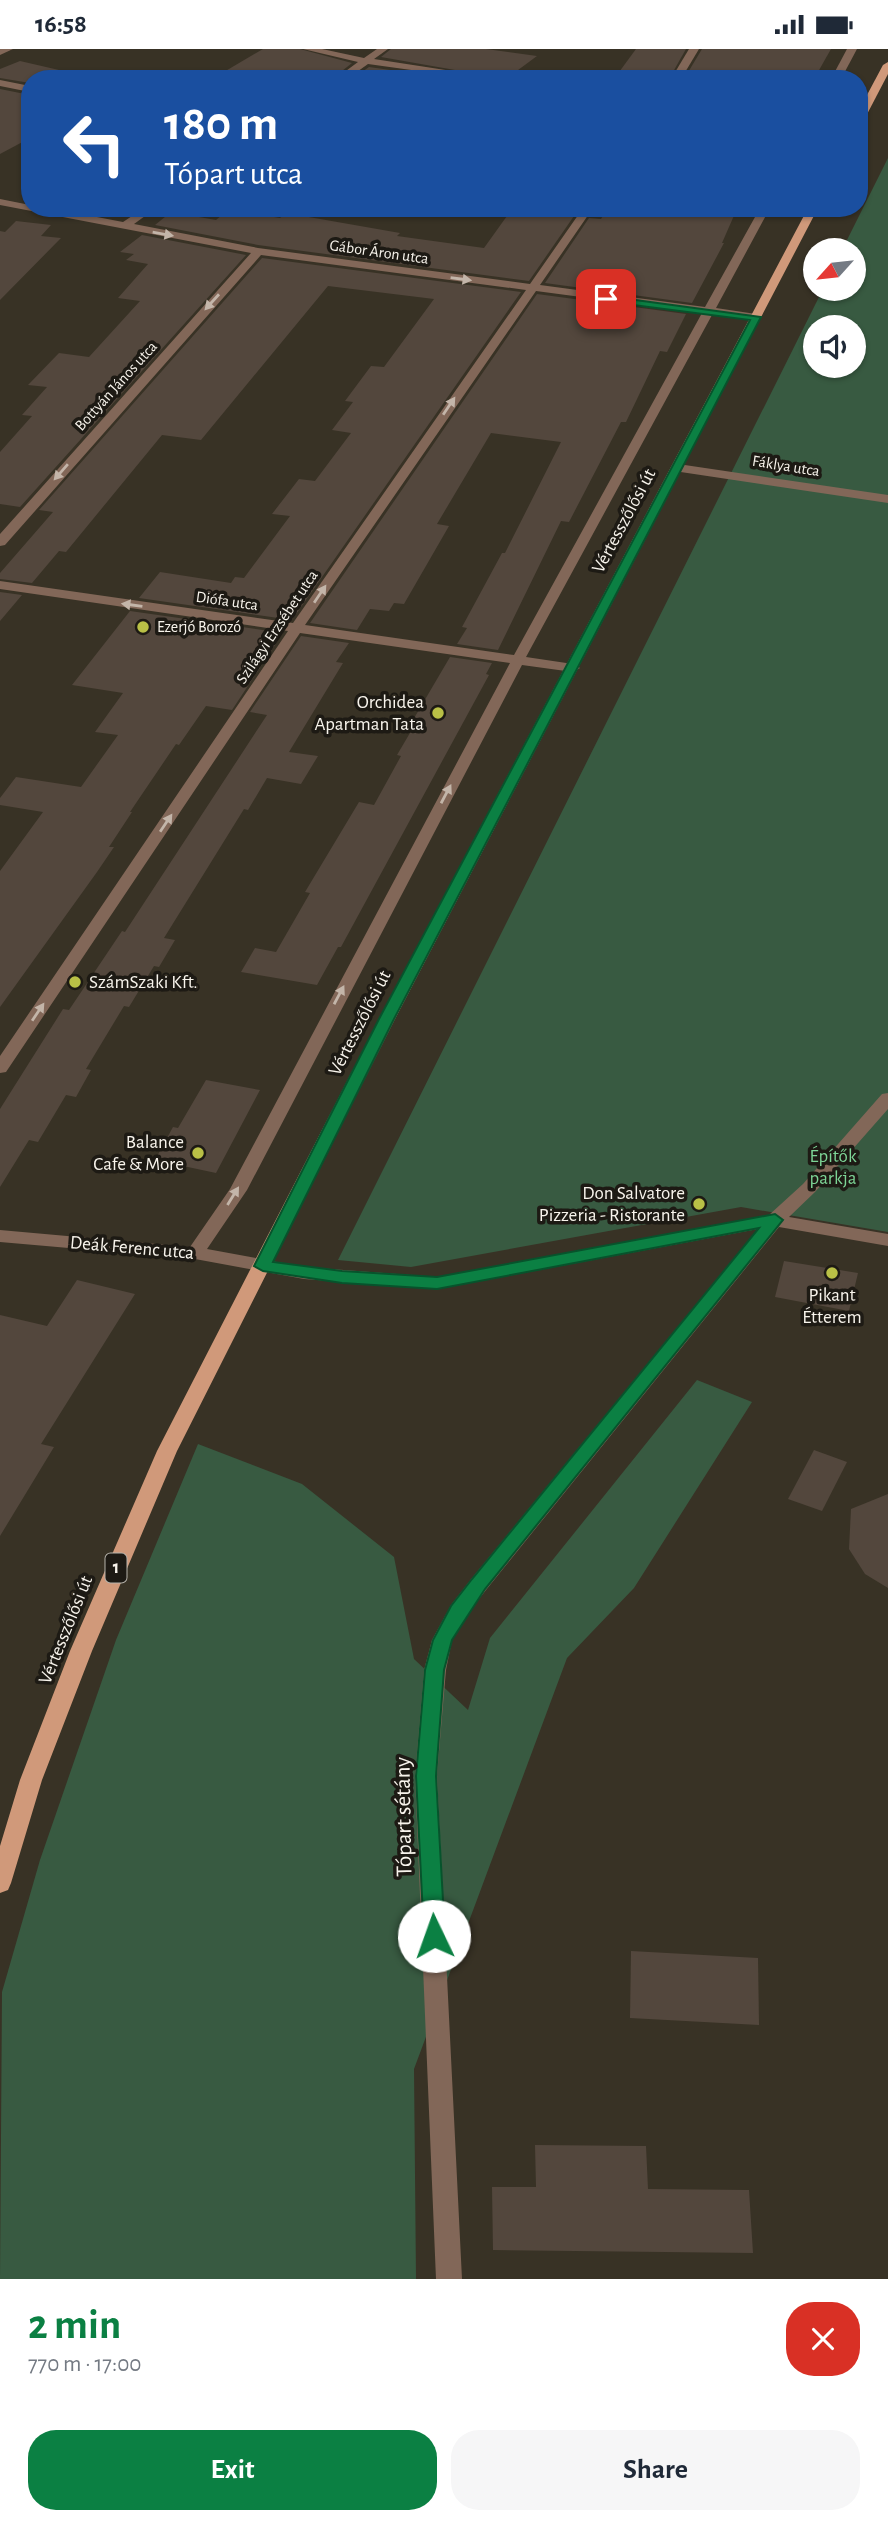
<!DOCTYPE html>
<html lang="en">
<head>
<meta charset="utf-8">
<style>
  :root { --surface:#fff; --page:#f6f6f7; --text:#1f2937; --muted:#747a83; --accent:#0b8043 }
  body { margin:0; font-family:"Alegreya Sans",sans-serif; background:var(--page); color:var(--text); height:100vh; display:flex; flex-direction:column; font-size:26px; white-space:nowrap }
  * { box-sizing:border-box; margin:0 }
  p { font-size:23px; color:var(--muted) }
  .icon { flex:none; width:38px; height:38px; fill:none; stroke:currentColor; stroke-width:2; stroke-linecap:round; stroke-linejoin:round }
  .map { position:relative; height:2230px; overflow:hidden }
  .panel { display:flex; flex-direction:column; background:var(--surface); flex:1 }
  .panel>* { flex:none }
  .banner { position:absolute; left:21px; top:21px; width:847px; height:147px; border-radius:28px; box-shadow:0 2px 5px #0004; background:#1a4fa0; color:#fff; overflow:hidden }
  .needle { width:46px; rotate:243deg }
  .controls { position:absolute; left:803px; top:189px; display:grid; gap:14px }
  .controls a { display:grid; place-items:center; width:63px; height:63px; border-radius:50%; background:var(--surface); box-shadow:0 2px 5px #0004; font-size:35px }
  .pin { position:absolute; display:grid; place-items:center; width:60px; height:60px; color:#fff; margin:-30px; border-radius:14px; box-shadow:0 4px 10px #0006 }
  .me { position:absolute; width:77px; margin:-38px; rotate:357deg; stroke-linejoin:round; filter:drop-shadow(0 0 5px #0008) }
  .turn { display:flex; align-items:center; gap:24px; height:147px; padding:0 28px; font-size:32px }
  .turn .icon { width:91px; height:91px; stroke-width:2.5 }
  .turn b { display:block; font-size:49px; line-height:60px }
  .round { display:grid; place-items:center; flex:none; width:74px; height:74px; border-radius:28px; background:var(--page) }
  .head { display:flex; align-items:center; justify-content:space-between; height:119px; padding:0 28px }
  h1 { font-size:42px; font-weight:700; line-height:52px; color:var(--accent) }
  .button { display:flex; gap:14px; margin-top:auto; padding:14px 28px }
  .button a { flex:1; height:80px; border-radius:28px; background:var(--accent); color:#fff; font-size:28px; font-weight:700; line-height:80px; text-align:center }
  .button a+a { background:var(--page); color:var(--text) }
  .status { display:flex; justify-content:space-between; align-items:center; height:49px; padding:0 35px; background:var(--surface); direction:ltr }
  .status svg { height:19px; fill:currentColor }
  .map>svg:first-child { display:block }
  .green { fill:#385a41; fill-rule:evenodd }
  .building { fill:#53473d }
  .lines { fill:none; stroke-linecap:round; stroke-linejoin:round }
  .minor { fill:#826758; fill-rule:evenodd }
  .primary { fill:#d0997a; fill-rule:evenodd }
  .oneway { fill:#c3b5a9 }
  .route { fill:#0b8043; stroke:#07532c; stroke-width:2 }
  .poi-dot { fill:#b9c046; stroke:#1d1a14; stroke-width:2.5 }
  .labels { text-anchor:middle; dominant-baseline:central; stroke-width:7; stroke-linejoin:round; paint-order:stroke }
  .far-street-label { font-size:16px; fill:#f8f4ec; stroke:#1d1a14 }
  .far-poi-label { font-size:16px; fill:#f8f4ec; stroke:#1d1a14; text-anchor:start }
  .shield { fill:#1d1a14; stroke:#b6b3ab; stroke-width:2 }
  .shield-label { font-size:18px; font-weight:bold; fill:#f8f4ec }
  .street-label { font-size:19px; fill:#f8f4ec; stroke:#1d1a14 }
  .poi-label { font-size:19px; fill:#f8f4ec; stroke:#1d1a14; text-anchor:end }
  .park-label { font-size:19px; fill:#7dd596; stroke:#1d1a14 }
  .near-street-label { font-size:23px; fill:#f8f4ec; stroke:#1d1a14 }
</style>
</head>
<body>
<div class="status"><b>16:58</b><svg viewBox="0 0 49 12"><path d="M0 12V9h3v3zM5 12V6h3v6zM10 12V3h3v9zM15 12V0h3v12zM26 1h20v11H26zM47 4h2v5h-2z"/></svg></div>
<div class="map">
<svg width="888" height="2230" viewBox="0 0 888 2230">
  <rect width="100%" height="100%" fill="#383225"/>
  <g class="green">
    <path d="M888,109V1183L741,1158L411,1218L338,1211L823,240H854V201H842ZM816,278H854V317H816Z"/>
    <path d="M697,1331L752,1353L634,1539L567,1609L414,2020L416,2230H0L2,1943L40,1811L116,1591L198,1395L302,1435L394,1508L414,1610L468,1661L490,1589Z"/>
  </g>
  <g class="building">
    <path d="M263,0H300L352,14L332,30H212Z"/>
    <path d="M391,0H486L537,7L506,30L381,8Z"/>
    <path d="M636,0H686L669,30H614Z"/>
    <path d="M702,0H831L814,30H684Z"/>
    <path d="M20,12L72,24L60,30H30V34L0,29V20Z"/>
    <path d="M369,18L455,30H352Z"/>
    <path d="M0,40L30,46V89L0,105Z"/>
    <path d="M619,159L736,162L722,194H724L692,254L545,234L589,169L601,170L604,165L614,166Z"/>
    <path d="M229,160L280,169L286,164L400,184L397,187L484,199L512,160L574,167L529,232L258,196L155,176L171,163L216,171Z"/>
    <path d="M16,172L51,176L41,187L61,189L0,251V182L5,183Z"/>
    <path d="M142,186L246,206L20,458L0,455V403L32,367L22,366L47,338L28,336L59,304L89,308L140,252L118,249L148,215L126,211L134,205L120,203Z"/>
    <path d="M262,209L521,243L292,571L139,549L160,523L231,534L235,528L244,529L290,467L272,465L299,430L315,432L351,384L332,381L353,353L345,352L371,317L384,318L434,250L328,237L201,391L162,386L66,503L59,502L32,534L0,530V524L53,463L39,461Z"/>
    <path d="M537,245L686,265L667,303L660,302L626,373H621L569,473L561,472L498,601L457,595L467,579L462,578L502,504H505L561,393L491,384L437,475L449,477L404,555L394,554L389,562L370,560L357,581L310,574Z"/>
    <path d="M0,543L22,546L0,572Z"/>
    <path d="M130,562L283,584L232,661L206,657L179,696L176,695L130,763H132L109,798H114L97,823L0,958V822L43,763L0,756V749L16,728L81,738L118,686L95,683L123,644L72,636Z"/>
    <path d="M301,587L349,594L336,613L343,614L289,703L318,707L301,735L267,729L248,761L244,760L164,889L175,891L159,918L154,917L129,958L124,957L86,1020L91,1021L76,1048L66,1046L38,1093L29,1091L0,1138V1060L63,960L69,961L122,882L125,883L267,666L250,663Z"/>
    <path d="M450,608L492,614L486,625L489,626L341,898H338L317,936L241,923L255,899L276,903L310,844L305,843L359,753L374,756L401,707L397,706L417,672L413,671Z"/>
    <path d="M206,1031L260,1041L216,1124L155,1111L173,1078L178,1079Z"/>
    <path d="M784,1212L858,1224L849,1262L775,1248Z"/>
    <path d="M77,1231L135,1245L41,1395L54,1398L0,1487V1266L47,1277Z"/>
    <path d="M814,1401L847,1413L822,1462L788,1450Z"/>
    <path d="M888,1445V1539L865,1525L849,1500L851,1460Z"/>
    <path d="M631,1902L758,1909L759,1976L630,1969Z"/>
    <path d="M535,2096L646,2097L648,2140L749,2141L753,2204L493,2201L492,2138H536Z"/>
  </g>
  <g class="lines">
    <g class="minor">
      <path d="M0,0H13L0,6Z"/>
      <path d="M303,0H322L364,9L377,0H388L374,10L504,30H476L368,15L347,30H335L358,13Z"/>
      <path d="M689,0H699L681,30H671Z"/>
      <path d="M847,0H857L841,30H831Z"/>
      <path d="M0,31L30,37V43L0,37Z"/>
      <path d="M0,150L30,156V159H50L123,173L144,159H156L134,175L258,199L530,235L583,159H593L540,236L705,258L760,159H770L716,259L756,265L762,268L756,271L712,266L526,608L573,615L580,619L573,623L522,616L247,1141L207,1200L304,1218L437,1228L769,1166L803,1135L882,1045L888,1044V1060L815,1143L789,1168L888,1185V1197L779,1178L486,1541L465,1568L452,1591L446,1621L437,1726L462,2230H436L415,1726L424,1621L432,1591L451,1556L472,1529L758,1180L437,1240L304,1230L195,1210L0,1193V1181L190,1198L230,1140L510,614L300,584L6,1023L0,1024V1007L288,582L0,540V532L293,574L526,241L261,206L5,496L0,497V485L251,204L0,156ZM536,242L702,264L514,606L305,576Z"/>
      <path d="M678,415L888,446V454L674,422L672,419Z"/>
    </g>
    <g class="primary">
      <path d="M888,13V25L864,71L859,74V61L883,16Z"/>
      <path d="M808,159H818L395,970L177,1402L92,1602L42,1731L11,1834L8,1841L0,1844V1797L20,1731L70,1602L157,1402L379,970Z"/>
    </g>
  </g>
  <defs><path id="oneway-solid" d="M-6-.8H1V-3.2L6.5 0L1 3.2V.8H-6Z" transform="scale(1.75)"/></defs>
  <g class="oneway">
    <use href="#oneway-solid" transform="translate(163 185) rotate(10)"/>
    <use href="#oneway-solid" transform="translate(461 230) rotate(8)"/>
    <use href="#oneway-solid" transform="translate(212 253) rotate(132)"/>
    <use href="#oneway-solid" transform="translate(449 357) rotate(-56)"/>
    <use href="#oneway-solid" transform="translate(61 423) rotate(131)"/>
    <use href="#oneway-solid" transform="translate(320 545) rotate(-56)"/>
    <use href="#oneway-solid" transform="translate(132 556) rotate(-172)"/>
    <use href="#oneway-solid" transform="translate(446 745) rotate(-62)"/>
    <use href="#oneway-solid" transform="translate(166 774) rotate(-56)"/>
    <use href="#oneway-solid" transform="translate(339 946) rotate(-62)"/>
    <use href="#oneway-solid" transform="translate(38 963) rotate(-56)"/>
    <use href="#oneway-solid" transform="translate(233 1147) rotate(-58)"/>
  </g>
  <path class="route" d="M606,247L761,268L394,970L273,1213L342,1222L437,1228L775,1165L783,1171L485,1540L452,1591L444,1621L436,1727L445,1887L442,1893L434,1896L427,1893L424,1887L416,1727L425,1621L433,1591L451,1557L472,1530L759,1179L437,1240L342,1234L263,1222L254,1217L379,970L750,271L602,252Z"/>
  <g class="poi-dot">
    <circle cx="143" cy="578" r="7"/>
    <circle cx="438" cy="664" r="7"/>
    <circle cx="75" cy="933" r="7"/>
    <circle cx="198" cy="1104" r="7"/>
    <circle cx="699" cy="1155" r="7"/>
    <circle cx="832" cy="1224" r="7"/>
  </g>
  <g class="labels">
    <g class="far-street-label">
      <text transform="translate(379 203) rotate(8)">Gábor Áron utca</text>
      <text transform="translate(116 337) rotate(-48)">Bottyán János utca</text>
      <text transform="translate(786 417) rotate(9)">Fáklya utca</text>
      <text transform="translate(227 552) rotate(8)">Diófa utca</text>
      <text transform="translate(277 578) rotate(-56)">Szilágyi Erzsébet utca</text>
    </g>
    <g class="far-poi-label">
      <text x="157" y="578">Ezerjó Borozó</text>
    </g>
    <rect class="shield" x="105.5" y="1504.5" width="21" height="29" rx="5"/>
    <g class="shield-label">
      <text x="116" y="1519">1</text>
    </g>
    <g class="street-label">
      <text transform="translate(624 472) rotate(-62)">Vértesszőlősi út</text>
      <text transform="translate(360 974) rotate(-63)">Vértesszőlősi út</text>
      <text transform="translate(132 1199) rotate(5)">Deák Ferenc utca</text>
      <text transform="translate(66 1581) rotate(-68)">Vértesszőlősi út</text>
    </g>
    <g class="poi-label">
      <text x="424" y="653">Orchidea<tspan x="424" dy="22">Apartman Tata</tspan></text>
      <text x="89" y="933" text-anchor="start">SzámSzaki Kft.</text>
      <text x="184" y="1093">Balance<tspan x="184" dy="22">Cafe &amp; More</tspan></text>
      <text x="685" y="1144">Don Salvatore<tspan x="685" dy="22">Pizzeria - Ristorante</tspan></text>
      <text x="832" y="1246" text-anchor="middle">Pikant<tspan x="832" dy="22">Étterem</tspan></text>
    </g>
    <g class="park-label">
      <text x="833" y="1107">Építők<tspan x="833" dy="22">parkja</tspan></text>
    </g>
    <g class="near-street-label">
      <text transform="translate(404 1768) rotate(-91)">Tópart sétány</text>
    </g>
  </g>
</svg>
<div class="controls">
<a><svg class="needle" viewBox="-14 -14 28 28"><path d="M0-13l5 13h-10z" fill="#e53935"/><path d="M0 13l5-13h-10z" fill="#747a83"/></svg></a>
<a><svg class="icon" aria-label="sound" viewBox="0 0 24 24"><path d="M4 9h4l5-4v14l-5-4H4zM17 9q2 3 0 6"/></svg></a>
</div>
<div class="pin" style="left:606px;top:250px;background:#d93025"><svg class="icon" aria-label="arrive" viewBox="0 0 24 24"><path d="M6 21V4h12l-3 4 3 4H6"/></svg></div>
<svg class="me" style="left:434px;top:1887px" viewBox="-20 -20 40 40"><circle r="19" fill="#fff"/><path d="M0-13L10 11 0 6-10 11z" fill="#0b8043"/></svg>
<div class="banner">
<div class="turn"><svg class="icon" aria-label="left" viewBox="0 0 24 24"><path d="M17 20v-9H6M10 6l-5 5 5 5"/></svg><div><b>180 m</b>Tópart utca</div></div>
</div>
</div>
<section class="panel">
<div class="head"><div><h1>2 min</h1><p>770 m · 17:00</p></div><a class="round" style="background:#d93025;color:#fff"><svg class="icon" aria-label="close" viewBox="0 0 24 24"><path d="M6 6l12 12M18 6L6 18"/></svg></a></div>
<div class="button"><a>Exit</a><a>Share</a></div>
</section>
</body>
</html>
